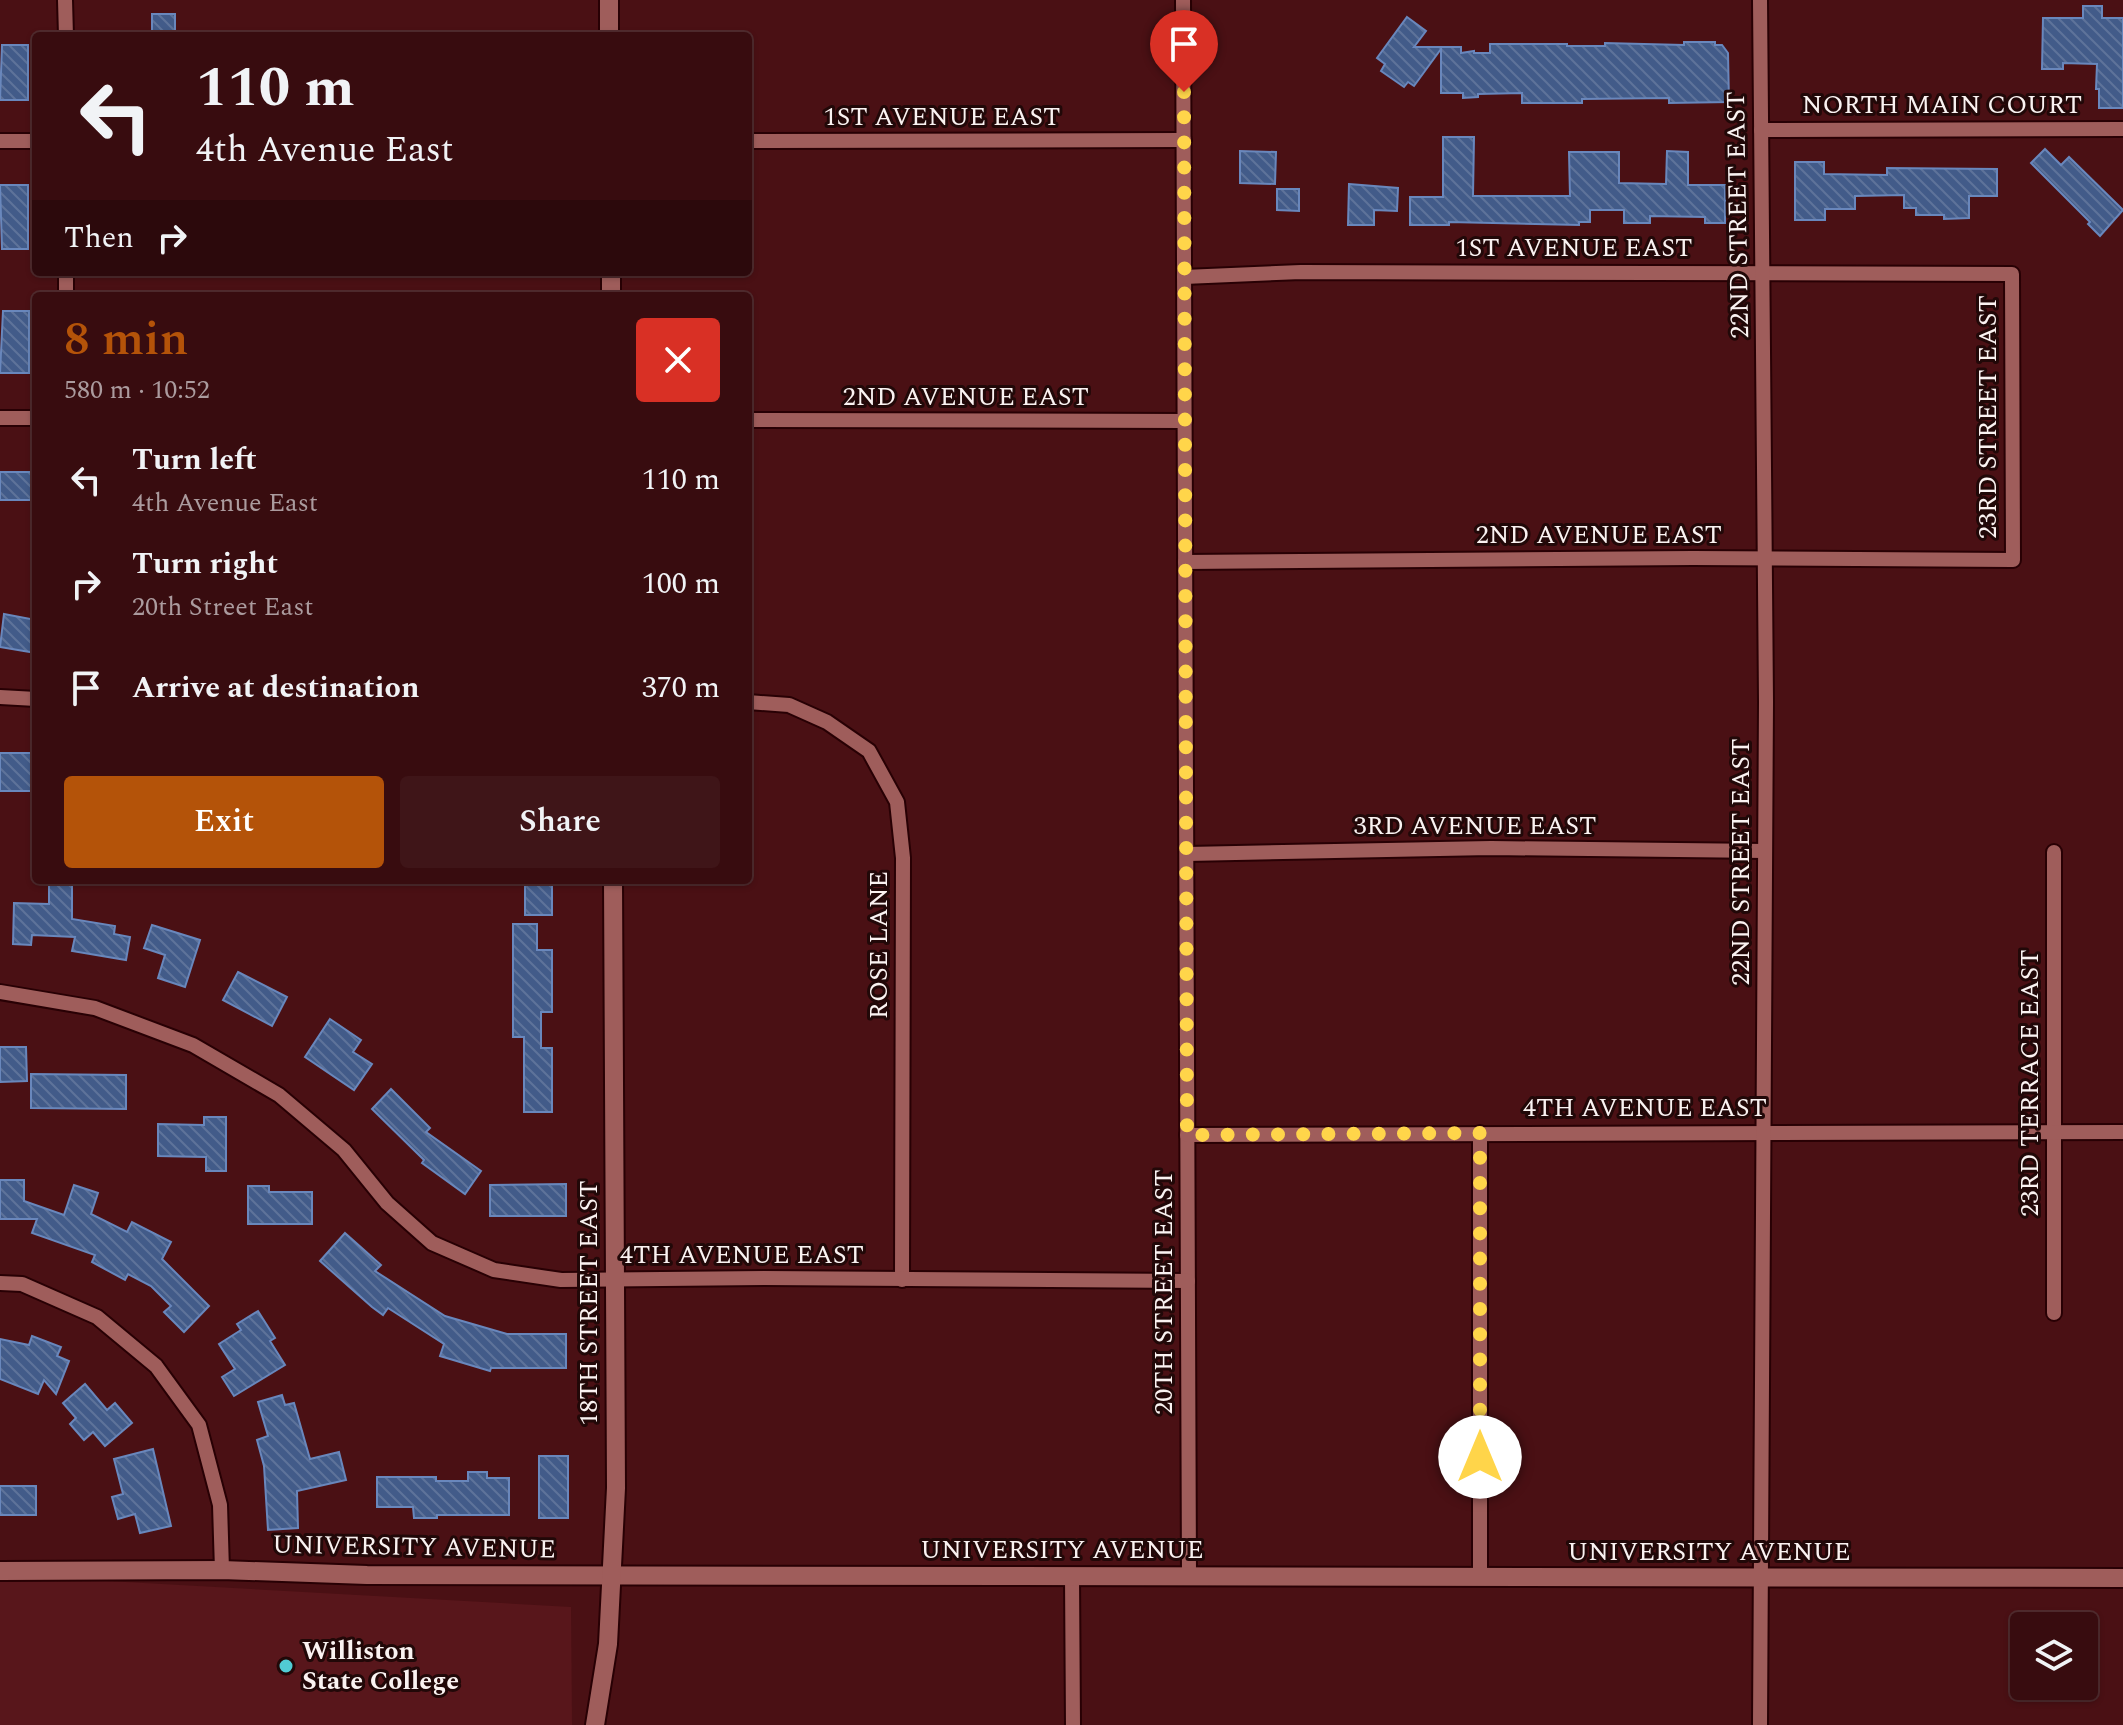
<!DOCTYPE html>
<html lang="en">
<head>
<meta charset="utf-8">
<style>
  :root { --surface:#380c0f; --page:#3f1518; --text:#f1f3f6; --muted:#ab9b9e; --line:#522c2f; --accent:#b45309 }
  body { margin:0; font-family:Spectral,serif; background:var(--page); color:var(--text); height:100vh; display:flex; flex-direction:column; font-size:30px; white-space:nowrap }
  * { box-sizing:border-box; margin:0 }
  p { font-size:26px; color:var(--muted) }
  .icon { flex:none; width:44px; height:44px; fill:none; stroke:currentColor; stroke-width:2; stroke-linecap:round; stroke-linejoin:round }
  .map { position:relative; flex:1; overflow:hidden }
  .drawer { position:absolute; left:32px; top:292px; width:720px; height:592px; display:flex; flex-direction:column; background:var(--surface); border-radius:8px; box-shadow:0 2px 6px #0004,0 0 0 2px var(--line) }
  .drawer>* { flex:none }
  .hud { position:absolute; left:32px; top:32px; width:720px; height:244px; border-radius:8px; box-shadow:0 2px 6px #0004,0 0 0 2px var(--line); background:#380c0f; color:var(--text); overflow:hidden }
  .fabs { position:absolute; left:2010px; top:1612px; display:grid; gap:16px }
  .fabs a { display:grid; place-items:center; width:88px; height:88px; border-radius:8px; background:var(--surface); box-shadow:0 2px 6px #0004,0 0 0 2px var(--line); font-size:40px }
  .pin { position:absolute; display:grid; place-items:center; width:68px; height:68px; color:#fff; margin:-82px -34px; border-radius:50% 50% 50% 0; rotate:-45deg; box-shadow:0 0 8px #0007 }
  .pin .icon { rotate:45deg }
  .me { position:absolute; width:88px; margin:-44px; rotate:0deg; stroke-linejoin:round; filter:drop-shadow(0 0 6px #0008) }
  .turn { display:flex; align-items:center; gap:28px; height:168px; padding:0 32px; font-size:36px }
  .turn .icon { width:104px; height:104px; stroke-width:2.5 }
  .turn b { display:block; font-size:56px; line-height:68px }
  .then { display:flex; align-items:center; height:76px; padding:0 32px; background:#0003; gap:16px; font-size:30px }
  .round { display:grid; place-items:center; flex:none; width:84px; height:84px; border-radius:8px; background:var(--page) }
  .overview { display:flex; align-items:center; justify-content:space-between; height:136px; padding:0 32px }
  h1 { font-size:48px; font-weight:600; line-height:60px; color:var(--accent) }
  .button { display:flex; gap:16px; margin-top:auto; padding:16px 32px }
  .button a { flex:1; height:92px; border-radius:8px; background:var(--accent); color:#fff; font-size:32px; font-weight:600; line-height:92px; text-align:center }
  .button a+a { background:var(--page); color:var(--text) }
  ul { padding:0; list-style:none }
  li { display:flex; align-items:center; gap:24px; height:104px; padding:0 32px }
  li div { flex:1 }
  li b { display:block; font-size:30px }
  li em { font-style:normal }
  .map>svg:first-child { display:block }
  .built { fill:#58161b }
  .building { fill:url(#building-back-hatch); stroke:#6987bc; stroke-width:2 }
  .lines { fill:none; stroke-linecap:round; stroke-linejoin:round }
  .minor-casing { stroke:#280004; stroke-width:18 }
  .tertiary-casing { stroke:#280004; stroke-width:22 }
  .minor { stroke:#9f5d5b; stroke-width:14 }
  .tertiary { stroke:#9f5d5b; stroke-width:18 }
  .route { stroke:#ffd54a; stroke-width:14; stroke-dasharray:0 25.2 }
  .poi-dot { fill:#51ccd4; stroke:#210808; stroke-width:3 }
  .labels { text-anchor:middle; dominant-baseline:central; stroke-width:6; stroke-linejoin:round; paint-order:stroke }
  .street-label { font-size:26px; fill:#faf2f1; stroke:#210808 }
  .poi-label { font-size:26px; font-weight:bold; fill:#faf2f1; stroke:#210808; text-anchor:start }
</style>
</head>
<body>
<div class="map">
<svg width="2123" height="1725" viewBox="0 0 2123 1725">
  <defs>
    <pattern id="building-back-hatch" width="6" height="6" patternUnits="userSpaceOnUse" patternTransform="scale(2)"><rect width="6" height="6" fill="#425b89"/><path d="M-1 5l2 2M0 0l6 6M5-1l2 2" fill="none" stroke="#5e739a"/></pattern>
  </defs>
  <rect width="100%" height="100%" fill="#4a1014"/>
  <path class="built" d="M0,1575L571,1607L572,1725H0Z"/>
  <g class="building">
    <path d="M2083,6H2102V18H2123V108H2099V89H2096L2097,64L2063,63V69H2042L2043,18H2083Z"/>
    <rect x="152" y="14" width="23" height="22"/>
    <path d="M1407,17L1426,31L1414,47H1461V53L1474,51V53H1490V44H1567V46H1605V43L1684,45V42H1715V45H1722L1728,53L1729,102L1669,103V98L1582,99V103H1522V93L1478,94V97L1463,98V93H1441V49L1414,86L1408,82L1404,87L1381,71L1385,64L1377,58Z"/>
    <path d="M2,45H28V100H0Z"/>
    <path d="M1443,137H1474L1473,196H1570L1569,152H1619V183L1666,184L1667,151L1688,152V185H1725V223H1705V217L1650,216V223H1624V210H1590V222H1579V225L1449,222V225H1410V197H1443Z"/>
    <path d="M2045,149L2061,165L2069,157L2123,210L2100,236L2088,224L2090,222L2031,163Z"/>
    <path d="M1240,151L1276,152L1275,184L1240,183Z"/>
    <path d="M1795,162H1824V174L1887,175V168L1997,169V196H1969V218L1944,219V215H1916V208H1904V195L1855,196V209H1825V220H1795Z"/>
    <path d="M1349,184L1398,188L1397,211L1374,210V225H1348Z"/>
    <path d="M0,185H28V249H2Z"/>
    <path d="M1277,189H1299V211L1277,210Z"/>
    <path d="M3,311H29V373H0Z"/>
    <rect x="0" y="472" width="36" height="28"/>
    <path d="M4,614L36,620V653L0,647Z"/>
    <rect x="0" y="753" width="36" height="38"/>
    <path d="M49,880H72V919L115,926L114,934L130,937L126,960L72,951L75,937L32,935L31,945L13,944L14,903L49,904Z"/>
    <rect x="525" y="880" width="27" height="35"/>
    <path d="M513,924H537V950H552V1012H541V1048H552V1112H524V1037H513Z"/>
    <path d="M152,925L200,940L185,987L158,978L165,955L144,948Z"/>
    <path d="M238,972L287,997L272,1026L223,1000Z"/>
    <path d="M330,1019L361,1040L353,1052L372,1064L354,1090L305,1057Z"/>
    <path d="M0,1047H26L27,1081L0,1082Z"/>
    <path d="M31,1074L126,1075V1109L31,1108Z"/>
    <path d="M391,1089L430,1128L426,1132L481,1171L465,1194L422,1163L424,1160L372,1109Z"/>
    <path d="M204,1117H226V1171H206V1157L158,1156V1124L204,1125Z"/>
    <path d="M0,1180H24V1201L64,1215L74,1185L98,1193L91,1214L127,1232L132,1222L171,1242L162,1259L209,1306L184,1332L164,1312L171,1306L151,1286L128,1274L125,1280L92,1262L95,1255L32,1233L37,1219H0Z"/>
    <path d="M566,1184V1216H490V1185Z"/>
    <path d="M248,1186H269V1192H312V1224H248Z"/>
    <path d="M345,1233L381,1265L375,1271L445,1316L507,1334H566V1368H491L490,1371L440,1356L444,1344L388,1308L383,1315L372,1307L320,1261Z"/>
    <path d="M258,1311L275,1338L270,1341L285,1365L234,1396L222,1377L235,1369L219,1344L241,1330L237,1324Z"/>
    <path d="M32,1336L61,1347L57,1356L69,1361L56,1394L44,1380L38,1394L0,1379V1339L29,1345Z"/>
    <path d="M85,1384L107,1410L115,1403L132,1423L105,1446L93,1432L84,1440L70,1424L76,1418L63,1403Z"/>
    <path d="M282,1395L285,1405L294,1403L310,1459L339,1452L346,1480L297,1491L298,1528L268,1530L264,1466L257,1440L268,1436L258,1402Z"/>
    <path d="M153,1449L171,1526L140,1533L135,1514L118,1519L112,1497L123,1494L114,1459Z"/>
    <rect x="539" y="1456" width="29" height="62"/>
    <path d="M468,1472H487V1478H509V1515H437V1518H414L413,1507H377V1477H436V1481H468Z"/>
    <rect x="0" y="1486" width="36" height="29"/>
  </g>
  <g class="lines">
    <defs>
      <g id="minor">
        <path d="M65,0L66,36"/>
        <path d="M1183,0L1189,1577"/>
        <path d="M1761,130L2123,129"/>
        <path d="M0,141H36"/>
        <path d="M748,141L1184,140"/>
        <path d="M66,272V296"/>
        <path d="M1184,277L1301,272L2012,274L2013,560L1693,558L1185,562"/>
        <path d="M0,418H36"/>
        <path d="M748,420L1185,421"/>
        <path d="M0,697L36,699"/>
        <path d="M748,702L789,705L827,722L869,751L897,802L903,858L902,1280"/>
        <path d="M2054,852V1313"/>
        <path d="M1187,854L1491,848L1765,851"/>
        <path d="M0,992L95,1008L193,1045L279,1095L344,1150L387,1203L432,1243L494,1270L561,1280L764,1278L1188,1281"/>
        <path d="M1187,1135L2123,1132"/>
        <path d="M0,1283L22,1284L97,1317L156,1366L199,1425L220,1505L222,1570"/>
        <path d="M1072,1576L1073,1725"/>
        <path d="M1480,1578V1133"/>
        <path d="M1760,1725L1766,702L1760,0"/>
      </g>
      <g id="tertiary">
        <path d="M609,0V36"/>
        <path d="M611,272V296"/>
        <path d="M0,1571L222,1570L367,1575L2123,1578"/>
        <path d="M595,1725L608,1644L616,1488L613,880"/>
      </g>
    </defs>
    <use href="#minor" class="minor-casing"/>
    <use href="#tertiary" class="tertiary-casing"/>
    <use href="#minor" class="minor"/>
    <use href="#tertiary" class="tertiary"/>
  </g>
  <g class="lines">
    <path class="route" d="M1184,92L1187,1135L1480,1133V1457"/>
  </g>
  <circle class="poi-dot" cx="286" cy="1666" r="8"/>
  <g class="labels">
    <g class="street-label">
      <text x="1942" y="105">NORTH MAIN COURT</text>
      <text x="942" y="117">1ST AVENUE EAST</text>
      <text transform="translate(1738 215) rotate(-91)">22ND STREET EAST</text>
      <text x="1574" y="248">1ST AVENUE EAST</text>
      <text x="966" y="397">2ND AVENUE EAST</text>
      <text transform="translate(1988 417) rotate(-90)">23RD STREET EAST</text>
      <text x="1599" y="535">2ND AVENUE EAST</text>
      <text x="1475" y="826">3RD AVENUE EAST</text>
      <text transform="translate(1741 862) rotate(-90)">22ND STREET EAST</text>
      <text transform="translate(879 945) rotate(-90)">ROSE LANE</text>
      <text transform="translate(2030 1083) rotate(-90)">23RD TERRACE EAST</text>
      <text x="1645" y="1108">4TH AVENUE EAST</text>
      <text x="742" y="1255">4TH AVENUE EAST</text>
      <text transform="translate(1164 1292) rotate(-90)">20TH STREET EAST</text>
      <text transform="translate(589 1303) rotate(-90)">18TH STREET EAST</text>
      <text transform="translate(414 1547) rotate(1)">UNIVERSITY AVENUE</text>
      <text x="1062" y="1550">UNIVERSITY AVENUE</text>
      <text x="1709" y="1552">UNIVERSITY AVENUE</text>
    </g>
    <g class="poi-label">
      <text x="302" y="1651">Williston<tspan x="302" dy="30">State College</tspan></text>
    </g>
  </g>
</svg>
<div class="fabs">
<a><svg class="icon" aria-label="layers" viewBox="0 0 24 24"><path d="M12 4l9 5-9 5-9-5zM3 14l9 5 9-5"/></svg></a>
</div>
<div class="pin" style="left:1184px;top:92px;background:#d93025"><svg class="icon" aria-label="arrive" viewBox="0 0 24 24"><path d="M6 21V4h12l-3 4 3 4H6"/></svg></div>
<svg class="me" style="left:1480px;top:1457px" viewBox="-20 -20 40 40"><circle r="19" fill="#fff"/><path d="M0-13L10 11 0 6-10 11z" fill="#ffd54a"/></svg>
<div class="hud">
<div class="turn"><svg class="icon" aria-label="left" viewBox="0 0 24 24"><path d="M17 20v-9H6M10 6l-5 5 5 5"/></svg><div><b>110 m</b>4th Avenue East</div></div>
<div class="then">Then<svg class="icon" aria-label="right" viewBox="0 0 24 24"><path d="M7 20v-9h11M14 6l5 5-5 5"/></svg></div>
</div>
<section class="drawer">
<div class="overview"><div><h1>8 min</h1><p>580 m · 10:52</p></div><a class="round" style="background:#d93025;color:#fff"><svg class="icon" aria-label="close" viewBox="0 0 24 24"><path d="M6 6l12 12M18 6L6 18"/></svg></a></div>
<ul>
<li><svg class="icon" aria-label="left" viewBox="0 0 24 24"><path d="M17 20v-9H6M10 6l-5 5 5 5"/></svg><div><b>Turn left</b><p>4th Avenue East</p></div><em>110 m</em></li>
<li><svg class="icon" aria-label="right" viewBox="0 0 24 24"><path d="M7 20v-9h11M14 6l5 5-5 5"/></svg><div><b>Turn right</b><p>20th Street East</p></div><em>100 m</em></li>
<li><svg class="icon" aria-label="arrive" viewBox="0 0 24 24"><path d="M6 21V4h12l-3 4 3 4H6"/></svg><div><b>Arrive at destination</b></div><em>370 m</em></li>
</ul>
<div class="button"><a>Exit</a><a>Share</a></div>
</section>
</div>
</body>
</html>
